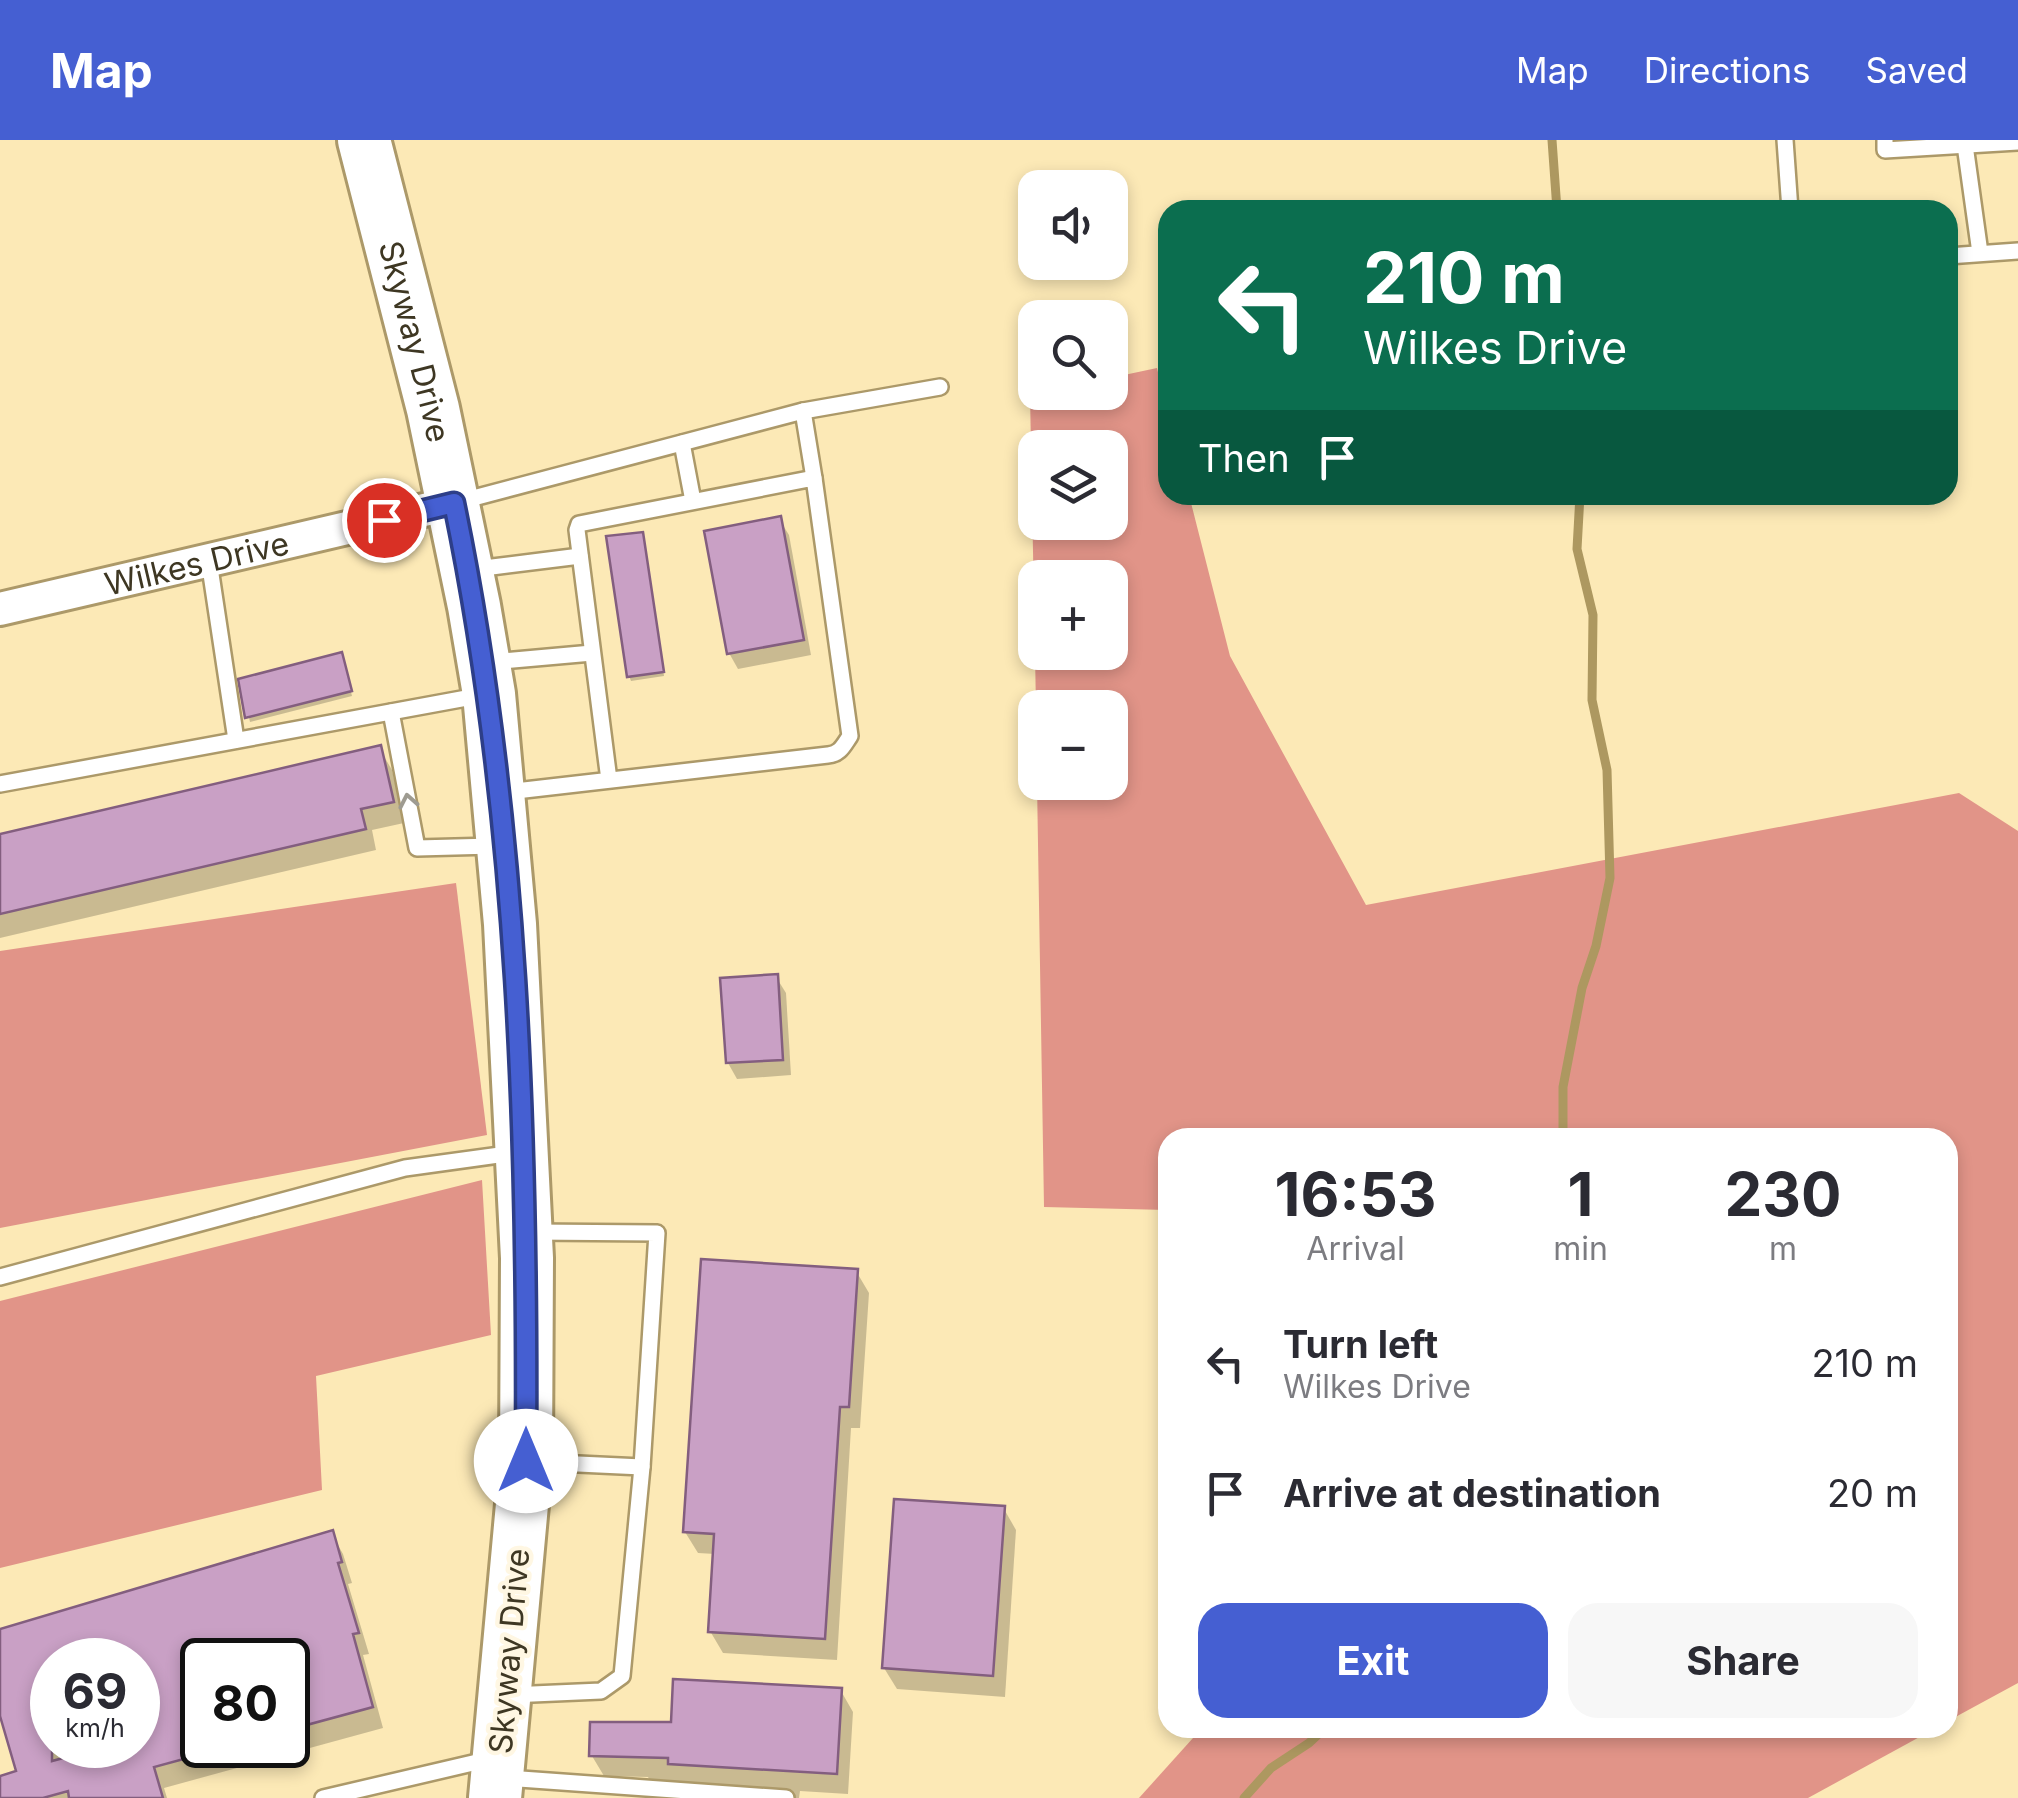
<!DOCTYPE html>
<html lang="en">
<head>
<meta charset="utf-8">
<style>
  :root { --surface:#fff; --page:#f7f7f7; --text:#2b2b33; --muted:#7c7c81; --accent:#455fd2 }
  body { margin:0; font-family:Inter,sans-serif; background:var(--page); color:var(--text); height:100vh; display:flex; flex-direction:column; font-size:38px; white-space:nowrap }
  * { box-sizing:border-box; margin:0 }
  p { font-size:32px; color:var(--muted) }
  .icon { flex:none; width:55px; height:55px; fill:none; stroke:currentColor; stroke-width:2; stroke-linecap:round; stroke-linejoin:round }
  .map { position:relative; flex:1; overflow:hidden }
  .drawer { position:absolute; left:1158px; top:988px; width:800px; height:610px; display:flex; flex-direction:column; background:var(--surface); border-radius:30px; box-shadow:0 5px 15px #0003 }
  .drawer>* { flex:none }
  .guide { position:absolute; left:1158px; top:60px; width:800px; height:305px; border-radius:30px; box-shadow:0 5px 15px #0003; background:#0b6e4f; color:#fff; overflow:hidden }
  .tools { position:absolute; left:1018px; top:30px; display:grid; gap:20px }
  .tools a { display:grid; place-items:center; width:110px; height:110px; border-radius:20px; background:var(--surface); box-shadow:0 5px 15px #0003; font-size:50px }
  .speed { position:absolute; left:30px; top:1498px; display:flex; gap:20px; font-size:50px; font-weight:700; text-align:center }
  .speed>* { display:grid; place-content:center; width:130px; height:130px; border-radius:50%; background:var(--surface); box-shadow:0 5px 15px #0003; line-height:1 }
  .speed small { font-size:25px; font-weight:400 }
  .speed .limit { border:5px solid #111; border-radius:15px; background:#fff; color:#111 }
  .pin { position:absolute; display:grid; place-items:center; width:85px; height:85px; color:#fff; margin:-42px; border:5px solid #fff; border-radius:50%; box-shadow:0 2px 10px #0007 }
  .me { position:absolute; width:110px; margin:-55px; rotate:0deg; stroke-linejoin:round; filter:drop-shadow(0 0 8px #0008) }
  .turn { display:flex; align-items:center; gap:35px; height:210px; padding:0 40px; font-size:45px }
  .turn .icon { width:130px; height:130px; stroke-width:2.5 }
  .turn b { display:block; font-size:70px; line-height:85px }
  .then { display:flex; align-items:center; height:95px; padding:0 40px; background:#0003; gap:20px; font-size:38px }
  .eta { display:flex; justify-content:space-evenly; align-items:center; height:170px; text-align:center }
  .eta b { font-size:60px; font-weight:700; line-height:70px }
  .cta { display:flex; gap:20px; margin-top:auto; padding:20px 40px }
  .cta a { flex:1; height:115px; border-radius:30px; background:var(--accent); color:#fff; font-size:40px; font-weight:700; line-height:115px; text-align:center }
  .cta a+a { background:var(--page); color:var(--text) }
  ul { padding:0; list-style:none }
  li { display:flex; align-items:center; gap:30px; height:130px; padding:0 40px }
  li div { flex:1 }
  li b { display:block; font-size:38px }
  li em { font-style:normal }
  header { display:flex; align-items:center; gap:60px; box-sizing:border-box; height:140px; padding:0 50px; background:var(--accent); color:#fff }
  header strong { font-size:48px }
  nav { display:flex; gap:55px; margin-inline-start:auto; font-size:35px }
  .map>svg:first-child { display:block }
  .forest { fill:#e19488; fill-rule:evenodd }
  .shadow { fill:#0003; fill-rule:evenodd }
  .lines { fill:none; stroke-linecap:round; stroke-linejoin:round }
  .stream { stroke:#ad9860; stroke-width:9 }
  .building { fill:#c9a0c5; stroke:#835e7f; stroke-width:2.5; fill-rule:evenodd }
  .service-casing { stroke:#ac9969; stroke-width:20 }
  .minor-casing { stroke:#ac9969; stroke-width:38 }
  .trunk-casing { stroke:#ac9969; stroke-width:58 }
  .service { stroke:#fff; stroke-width:15 }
  .minor { stroke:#fff; stroke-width:32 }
  .trunk { stroke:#fff; stroke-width:52 }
  .oneway { stroke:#9e9b91 }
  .route-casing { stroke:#2d3e88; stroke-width:25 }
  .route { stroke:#455fd2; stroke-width:18 }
  .labels { text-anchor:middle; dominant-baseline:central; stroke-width:9; stroke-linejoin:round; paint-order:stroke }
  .street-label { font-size:32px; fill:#3e3723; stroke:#fff7e3 }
</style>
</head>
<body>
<header>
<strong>Map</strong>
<nav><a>Map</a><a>Directions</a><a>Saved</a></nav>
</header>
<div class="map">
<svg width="2018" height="1658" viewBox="0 0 2018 1658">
  <rect width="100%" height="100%" fill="#fce9b6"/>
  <g class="forest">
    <path d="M1157,228L1167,270L1168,355H1189L1230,516L1366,765L1959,653L2018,691V1543L1948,1581V998H1168L1167,1070L1044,1067L1037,643L1110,642V568L1036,567L1030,255L1110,252V238ZM1035,308H1110V382H1035ZM1035,438H1110V512H1035Z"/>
    <path d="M456,743L487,995L0,1088V811Z"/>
    <path d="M482,1040L491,1195L316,1236L322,1350L0,1428V1161Z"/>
    <path d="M1202,1588H1936L1808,1658H1139Z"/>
  </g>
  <g class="shadow">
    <path d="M779,379L789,395L811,515L738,529L729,513Z"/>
    <path d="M642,394L664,536L631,541L629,536Z"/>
    <path d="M343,520L352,556L250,582L241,541Z"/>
    <path d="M379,608L392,630L404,683L372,690L376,710L0,798V696Z"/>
    <path d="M776,837L786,853L791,935L737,939L728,923Z"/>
    <path d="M856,1131L869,1153L860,1288H851L837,1520L723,1513L710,1491L715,1414L698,1413L685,1392Z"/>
    <path d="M1004,1369L1016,1390L1005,1557L897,1549L884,1528Z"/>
    <path d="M331,1393L343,1414L352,1443L348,1444L369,1514L363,1515L383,1588L164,1648L167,1658H0V1638L19,1633L0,1560V1491ZM52,1520H138V1605H52ZM202,1520H288V1605H202Z"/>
    <path d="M841,1551L853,1572L848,1654L800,1651L799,1658L659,1657L648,1637L604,1636L592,1616L673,1585Z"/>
  </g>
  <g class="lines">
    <g class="stream">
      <path d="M1552,0L1557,70"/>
      <path d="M1563,998V947L1582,848L1596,806L1610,738L1607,630L1592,560L1593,475L1577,409L1580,355"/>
      <path d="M1244,1658L1271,1628L1309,1603L1325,1588"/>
    </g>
  </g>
  <g class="building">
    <path d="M781,376L804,500L727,514L704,391Z"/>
    <path d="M643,392L664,532L627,537L606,396Z"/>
    <path d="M342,512L352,551L245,578L238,539Z"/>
    <path d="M381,605L394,662L361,669L366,689L0,774V694Z"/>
    <path d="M778,834L783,920L726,923L720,838Z"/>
    <path d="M701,1119L858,1129L849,1267H840L825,1499L708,1492L714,1394L683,1392Z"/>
    <path d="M894,1359L1005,1366L993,1536L882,1528Z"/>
    <path d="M333,1390L342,1422L338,1423L359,1493L353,1494L373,1567L288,1590V1520H202V1614L154,1627L163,1658H69L68,1651L43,1658H0V1636L16,1631L0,1576V1489ZM52,1520H138V1605H111L52,1621Z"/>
    <path d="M673,1539L842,1548L837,1634L668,1624V1618L589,1616L590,1582H671Z"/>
  </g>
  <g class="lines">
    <defs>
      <g id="service">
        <path d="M1785,0L1790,70"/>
        <path d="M1885,0V10L2018,2"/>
        <path d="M1965,5L1980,113"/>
        <path d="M1948,116L2018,111"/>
        <path d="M803,271L814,338"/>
        <path d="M682,303L693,361"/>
        <path d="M462,361L803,271L940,247"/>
        <path d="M209,421L236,600"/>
        <path d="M476,429L580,416"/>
        <path d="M492,522L592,513"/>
        <path d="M391,572L417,708L493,706"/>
        <path d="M0,644L483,555"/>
        <path d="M507,652L828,615C840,614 843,606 850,596L814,338L579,384L577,390L609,640"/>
        <path d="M0,1137L405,1028L514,1013"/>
        <path d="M536,1322L642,1327"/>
        <path d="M510,1555L601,1551L622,1536L642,1327L657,1093L531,1092"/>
        <path d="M506,1638L786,1658"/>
        <path d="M323,1658L490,1619"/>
      </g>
      <g id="minor">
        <path id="s1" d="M0,469L454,363"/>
      </g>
      <g id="trunk">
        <path id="s2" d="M364,0L433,269L474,466L489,554L510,784L527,1118L526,1321L495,1658"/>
      </g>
    </defs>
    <use href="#service" class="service-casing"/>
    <use href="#minor" class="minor-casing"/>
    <use href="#trunk" class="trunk-casing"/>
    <use href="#service" class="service"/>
    <use href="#minor" class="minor"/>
    <use href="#trunk" class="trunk"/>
  </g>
  <defs><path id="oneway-chevron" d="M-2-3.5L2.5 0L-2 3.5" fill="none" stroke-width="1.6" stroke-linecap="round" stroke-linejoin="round" transform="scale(2.5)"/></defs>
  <use class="oneway" href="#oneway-chevron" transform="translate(408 661) rotate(-101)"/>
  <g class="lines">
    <defs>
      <path id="route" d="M384,380L454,363C519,677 528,1001 526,1321"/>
    </defs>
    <use href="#route" class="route-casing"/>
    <use href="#route" class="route"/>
  </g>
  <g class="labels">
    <g class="street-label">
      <text stroke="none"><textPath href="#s2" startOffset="208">Skyway Drive</textPath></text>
      <text stroke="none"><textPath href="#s1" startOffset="202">Wilkes Drive</textPath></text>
      <text transform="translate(509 1511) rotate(-85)">Skyway Drive</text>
    </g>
  </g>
</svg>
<div class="tools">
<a><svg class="icon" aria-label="sound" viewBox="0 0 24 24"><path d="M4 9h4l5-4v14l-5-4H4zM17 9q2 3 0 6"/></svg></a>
<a><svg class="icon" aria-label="search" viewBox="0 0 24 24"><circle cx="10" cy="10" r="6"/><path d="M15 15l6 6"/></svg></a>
<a><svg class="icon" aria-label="layers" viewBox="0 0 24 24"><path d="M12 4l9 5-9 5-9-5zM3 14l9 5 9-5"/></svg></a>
<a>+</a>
<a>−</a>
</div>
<div class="speed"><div>69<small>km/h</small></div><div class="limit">80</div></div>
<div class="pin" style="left:384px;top:380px;background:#d93025"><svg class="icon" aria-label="arrive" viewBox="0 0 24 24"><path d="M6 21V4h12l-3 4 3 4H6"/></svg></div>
<svg class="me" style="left:526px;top:1321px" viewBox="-20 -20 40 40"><circle r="19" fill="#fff"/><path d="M0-13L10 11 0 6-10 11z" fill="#455fd2"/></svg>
<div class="guide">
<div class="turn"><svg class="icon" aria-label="left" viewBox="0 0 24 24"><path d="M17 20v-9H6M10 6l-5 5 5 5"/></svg><div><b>210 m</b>Wilkes Drive</div></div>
<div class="then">Then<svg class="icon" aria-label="arrive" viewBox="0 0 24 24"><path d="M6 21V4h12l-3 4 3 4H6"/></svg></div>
</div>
<section class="drawer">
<div class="eta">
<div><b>16:53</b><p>Arrival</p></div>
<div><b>1</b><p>min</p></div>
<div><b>230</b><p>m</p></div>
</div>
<ul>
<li><svg class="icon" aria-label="left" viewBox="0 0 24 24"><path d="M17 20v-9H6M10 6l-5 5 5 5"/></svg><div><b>Turn left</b><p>Wilkes Drive</p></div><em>210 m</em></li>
<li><svg class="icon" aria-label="arrive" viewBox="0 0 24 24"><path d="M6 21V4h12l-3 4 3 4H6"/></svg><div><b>Arrive at destination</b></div><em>20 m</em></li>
</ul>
<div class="cta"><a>Exit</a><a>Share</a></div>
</section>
</div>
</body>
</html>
